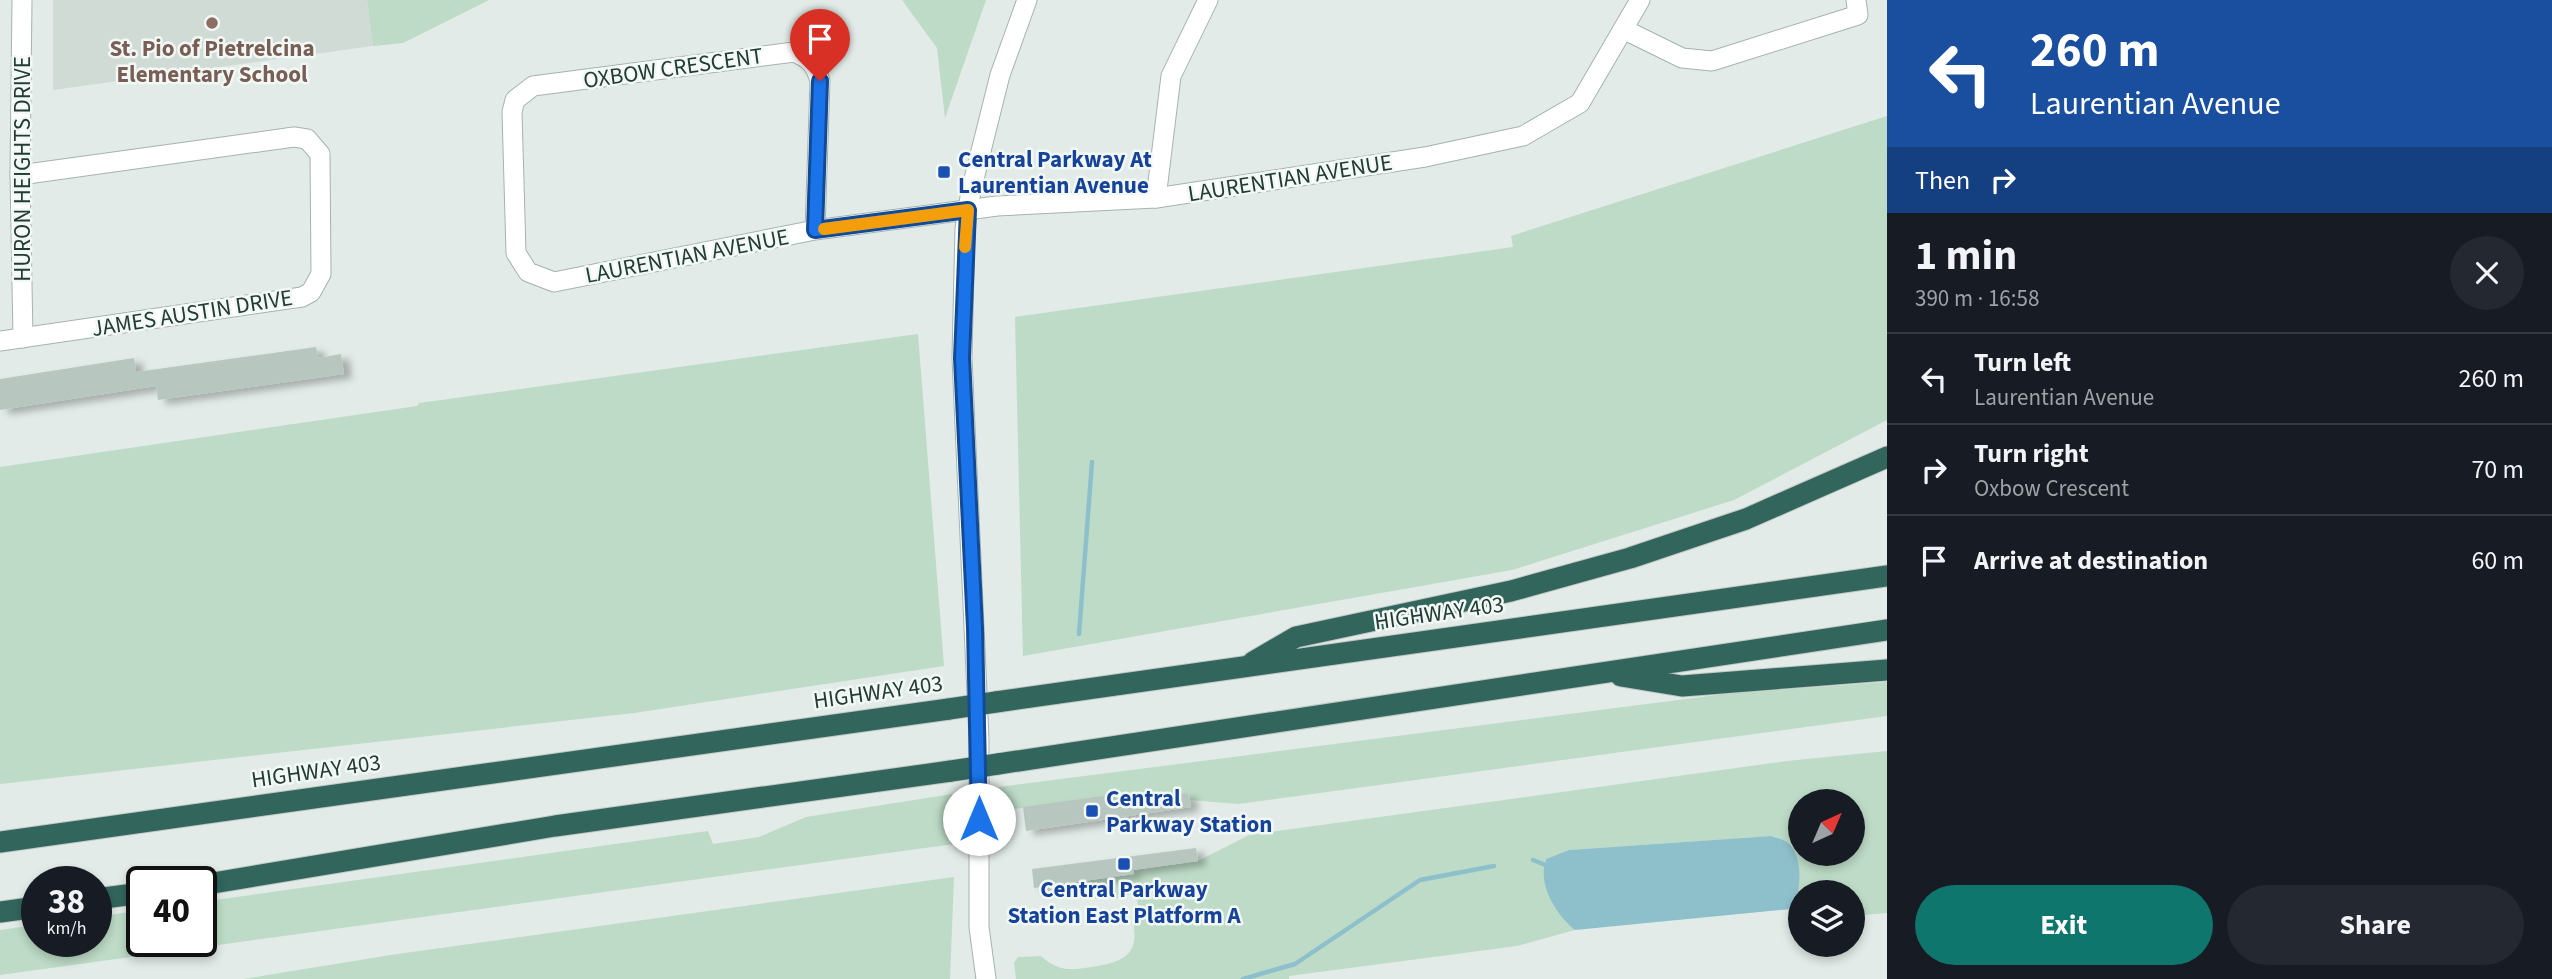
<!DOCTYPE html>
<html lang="en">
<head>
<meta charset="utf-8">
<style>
  :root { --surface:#171b24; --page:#242831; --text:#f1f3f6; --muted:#9ea1a6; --line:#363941; --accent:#0f766e }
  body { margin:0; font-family:"Source Sans 3",sans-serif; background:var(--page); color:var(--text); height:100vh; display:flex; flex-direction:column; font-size:26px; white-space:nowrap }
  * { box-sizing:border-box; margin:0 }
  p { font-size:23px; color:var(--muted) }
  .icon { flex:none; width:38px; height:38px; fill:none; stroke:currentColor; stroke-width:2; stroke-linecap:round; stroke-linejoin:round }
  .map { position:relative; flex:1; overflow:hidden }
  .panel { display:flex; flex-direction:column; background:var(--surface); width:665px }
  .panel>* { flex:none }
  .hud { background:#1a4fa0; color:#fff; overflow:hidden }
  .needle { width:46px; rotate:44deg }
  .controls { position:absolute; left:1788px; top:789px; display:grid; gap:14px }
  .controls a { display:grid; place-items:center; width:77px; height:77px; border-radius:50%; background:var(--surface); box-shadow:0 4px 10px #0003; font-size:35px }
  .speed { position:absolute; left:21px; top:866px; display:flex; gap:14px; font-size:35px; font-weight:700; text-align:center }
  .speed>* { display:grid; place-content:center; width:91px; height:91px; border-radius:50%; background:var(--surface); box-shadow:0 4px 10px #0003; line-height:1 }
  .speed small { font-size:18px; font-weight:400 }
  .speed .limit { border:4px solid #111; border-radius:10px; background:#fff; color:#111 }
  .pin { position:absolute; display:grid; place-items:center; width:60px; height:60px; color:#fff; margin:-72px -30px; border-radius:50% 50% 50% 0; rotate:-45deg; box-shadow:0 0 7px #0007 }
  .pin .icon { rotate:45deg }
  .me { position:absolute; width:77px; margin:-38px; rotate:0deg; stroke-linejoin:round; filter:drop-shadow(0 0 5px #0008) }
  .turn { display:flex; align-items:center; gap:24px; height:147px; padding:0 28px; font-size:32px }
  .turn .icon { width:91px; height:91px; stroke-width:2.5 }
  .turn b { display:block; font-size:49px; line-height:60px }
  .then { display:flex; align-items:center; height:66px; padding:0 28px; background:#0003; gap:14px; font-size:26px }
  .round { display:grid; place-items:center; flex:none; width:74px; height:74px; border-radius:37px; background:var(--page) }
  .summary { display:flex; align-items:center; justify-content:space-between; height:119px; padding:0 28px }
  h1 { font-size:42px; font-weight:700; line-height:52px }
  .cta { display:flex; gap:14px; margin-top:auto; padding:14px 28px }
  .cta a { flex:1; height:80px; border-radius:42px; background:var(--accent); color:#fff; font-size:28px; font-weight:700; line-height:80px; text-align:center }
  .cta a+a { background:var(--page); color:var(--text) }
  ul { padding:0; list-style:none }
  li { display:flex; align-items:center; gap:21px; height:91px; padding:0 28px; border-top:2px solid var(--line) }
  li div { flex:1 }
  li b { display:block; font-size:26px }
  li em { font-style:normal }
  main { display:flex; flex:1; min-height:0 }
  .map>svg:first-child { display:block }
  .built { fill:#d0dbd6 }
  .green { fill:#bddbc6; fill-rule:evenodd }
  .water { fill:#8ec0cc }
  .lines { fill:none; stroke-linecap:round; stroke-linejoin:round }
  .stream { stroke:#8ec0cc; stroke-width:4.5 }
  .building { fill:#b8c6c0; filter:url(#shadow) }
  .minor-casing { stroke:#a5b3ae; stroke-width:21 }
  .highway-casing { stroke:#c1c8c6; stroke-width:23 }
  .minor { stroke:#fff; stroke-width:19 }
  .highway { stroke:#32655c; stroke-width:21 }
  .highway-bridge-casing { stroke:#c1c8c6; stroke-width:23; stroke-linecap:butt }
  .highway-bridge { stroke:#32655c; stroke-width:21 }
  .route-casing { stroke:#114b97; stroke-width:18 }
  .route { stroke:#1a73e8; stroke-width:12 }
  .slow { stroke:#f59e0b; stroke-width:12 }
  .education-dot { fill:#8d6e63; stroke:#f2f8f5; stroke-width:2.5 }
  .transit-dot { fill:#1a4fb4; stroke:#f2f8f5; stroke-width:2.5 }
  .labels { text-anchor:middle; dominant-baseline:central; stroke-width:5; stroke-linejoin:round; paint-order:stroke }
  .education-label { font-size:23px; font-weight:bold; fill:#785e54; stroke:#f2f8f5 }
  .street-label { font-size:23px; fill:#233b35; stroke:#f2f8f5 }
  .transit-label { font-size:23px; font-weight:bold; fill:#164399; stroke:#f2f8f5; text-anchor:start }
</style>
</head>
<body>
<main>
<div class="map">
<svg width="1887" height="979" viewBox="0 0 1887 979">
  <defs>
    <filter id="shadow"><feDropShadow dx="8" dy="4.5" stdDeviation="3.5" flood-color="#0004"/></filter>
  </defs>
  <rect width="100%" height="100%" fill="#e2ebe7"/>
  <path class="built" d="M53,0H367L373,46L53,90Z"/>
  <g class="green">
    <path d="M367,0H489L403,43L373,46Z"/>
    <path d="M902,0H986L945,118L937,48Z"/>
    <path d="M1887,116V420L1734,500L1512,570L1023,656L1015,317L1513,247L1511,236Z"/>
    <path d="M918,334L944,666L634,713L0,784V467L417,406L419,403Z"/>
    <path d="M1887,682V716L1238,804L1190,800L1188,793L1124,801L1122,793L1014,809L1001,802L999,787L1725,694Z"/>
    <path d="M1887,751V913L1853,916V892H1801V916L1791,909L1799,898L1786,841L1771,836L1569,850L1546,859C1537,882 1558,915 1575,930L1517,946L1289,976V979H1016L1014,963L1018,957L1041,956C1058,972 1071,970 1092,967C1125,962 1141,954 1132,917L1139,914L1136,892L1115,899L1090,898L1088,880L1133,874V870L1198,861L1249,835L1787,761ZM1801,802H1853V854H1801Z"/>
    <path d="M952,794L954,844L0,975V930L37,925V942H96V917L142,910V942H201V902L708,831L713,844L759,837L806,817Z"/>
    <path d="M954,877L950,979H244L397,954Z"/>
  </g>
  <path class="water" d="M1771,836C1776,838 1783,839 1787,842C1804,855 1802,894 1791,909L1575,930C1556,914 1537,885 1546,859L1569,850Z"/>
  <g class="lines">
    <g class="stream">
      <path d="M1079,634L1092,462"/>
      <path d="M1533,860L1548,866"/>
      <path d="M1243,979L1295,964L1420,880L1494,866"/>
    </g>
  </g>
  <g class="building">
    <path d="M316,347L318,358L341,354L344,374L158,400L156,386L0,410V379L134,358L136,372Z"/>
    <path d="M1123,793L1124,801L1188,793L1191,807L1026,831L1023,807Z"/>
    <path d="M1196,848L1198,861L1133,870L1134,874L1034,888L1032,869Z"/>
  </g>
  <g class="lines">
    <defs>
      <g id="minor">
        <path d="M22,0L20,175L23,338"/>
        <path d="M1625,30L1682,58L1712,61L1858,15L1856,0"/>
        <path d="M1156,198L1171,76L1208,0"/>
        <path d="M815,230L820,81C816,65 809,58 794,52L533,86L515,100L512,112L516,253L528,272L554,282L815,230L997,206L1156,198L1425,157L1523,136L1580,103L1640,0"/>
        <path d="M0,341L302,297L311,292L321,274L320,154L307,139L294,137L20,175"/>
        <path d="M986,979L979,927V739L962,358L965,228L971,191L1000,75L1027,0"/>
      </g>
      <g id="highway">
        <path d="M1253,662L1296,637L1511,591L1630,558L1746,519L1887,457"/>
        <path d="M1621,676L1682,686L1887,670"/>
        <path d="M996,702L1887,576"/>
        <path d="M998,764L1887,630"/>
        <path d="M0,842L949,709"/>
        <path d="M201,885L555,826L951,771"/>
        <path d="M96,899L142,893"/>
        <path d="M0,912L37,907"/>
      </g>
    </defs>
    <use href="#minor" class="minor-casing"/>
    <use href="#highway" class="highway-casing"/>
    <use href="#minor" class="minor"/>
    <use href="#highway" class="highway"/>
    <defs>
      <g id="highway-bridge">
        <path d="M949,709L996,702"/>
        <path d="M951,771L998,764"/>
      </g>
    </defs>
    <use href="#highway-bridge" class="highway-bridge-casing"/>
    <use href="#highway-bridge" class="highway-bridge"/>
  </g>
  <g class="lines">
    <defs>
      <path id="route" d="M820,81L815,230L968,210L962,358L975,628L979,819"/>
    </defs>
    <use href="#route" class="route-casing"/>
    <use href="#route" class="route"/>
    <path class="slow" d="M824,229L968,210L965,247"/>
  </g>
  <circle class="education-dot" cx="212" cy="23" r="7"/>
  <g class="transit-dot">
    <rect x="937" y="165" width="14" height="14" rx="3.5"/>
    <rect x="1085" y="804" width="14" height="14" rx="3.5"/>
    <rect x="1117" y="857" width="14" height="14" rx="3.5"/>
  </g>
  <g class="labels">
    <g class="education-label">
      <text x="212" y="48">St. Pio of Pietrelcina<tspan x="212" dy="26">Elementary School</tspan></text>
    </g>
    <g class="street-label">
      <text transform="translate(673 68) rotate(-8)">OXBOW CRESCENT</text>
      <text transform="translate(22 169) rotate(-90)">HURON HEIGHTS DRIVE</text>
      <text transform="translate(1290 178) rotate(-9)">LAURENTIAN AVENUE</text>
      <text transform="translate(687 256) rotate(-11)">LAURENTIAN AVENUE</text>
      <text transform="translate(192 313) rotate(-9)">JAMES AUSTIN DRIVE</text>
      <text transform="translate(1439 613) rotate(-8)">HIGHWAY 403</text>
      <text transform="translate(878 692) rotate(-8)">HIGHWAY 403</text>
      <text transform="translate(316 771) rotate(-8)">HIGHWAY 403</text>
    </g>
    <g class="transit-label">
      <text x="958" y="159">Central Parkway At<tspan x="958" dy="26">Laurentian Avenue</tspan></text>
      <text x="1106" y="798">Central<tspan x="1106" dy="26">Parkway Station</tspan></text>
      <text x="1124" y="889" text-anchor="middle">Central Parkway<tspan x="1124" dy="26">Station East Platform A</tspan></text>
    </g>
  </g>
</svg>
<div class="controls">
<a><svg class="needle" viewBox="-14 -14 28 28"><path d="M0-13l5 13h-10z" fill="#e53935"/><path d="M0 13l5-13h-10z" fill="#9ea1a6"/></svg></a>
<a><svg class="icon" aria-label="layers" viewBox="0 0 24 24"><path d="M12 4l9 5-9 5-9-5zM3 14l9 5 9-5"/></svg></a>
</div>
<div class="speed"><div>38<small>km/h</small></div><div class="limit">40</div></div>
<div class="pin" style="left:820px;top:81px;background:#d93025"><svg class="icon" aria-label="arrive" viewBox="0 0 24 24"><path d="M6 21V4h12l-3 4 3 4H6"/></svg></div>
<svg class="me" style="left:979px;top:819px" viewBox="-20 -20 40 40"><circle r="19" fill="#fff"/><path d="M0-13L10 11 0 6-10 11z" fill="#1a73e8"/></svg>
</div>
<section class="panel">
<div class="hud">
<div class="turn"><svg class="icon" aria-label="left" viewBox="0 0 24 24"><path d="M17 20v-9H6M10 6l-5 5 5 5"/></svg><div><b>260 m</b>Laurentian Avenue</div></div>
<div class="then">Then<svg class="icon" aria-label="right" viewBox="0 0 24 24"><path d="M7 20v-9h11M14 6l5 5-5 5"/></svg></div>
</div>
<div class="summary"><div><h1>1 min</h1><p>390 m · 16:58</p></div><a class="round"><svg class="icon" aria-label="close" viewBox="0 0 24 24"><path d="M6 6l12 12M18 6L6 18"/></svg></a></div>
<ul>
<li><svg class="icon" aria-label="left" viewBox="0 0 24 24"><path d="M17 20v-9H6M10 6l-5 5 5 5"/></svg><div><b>Turn left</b><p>Laurentian Avenue</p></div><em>260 m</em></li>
<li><svg class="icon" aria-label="right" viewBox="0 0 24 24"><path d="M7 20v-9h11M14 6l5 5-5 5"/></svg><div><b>Turn right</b><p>Oxbow Crescent</p></div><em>70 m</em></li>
<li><svg class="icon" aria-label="arrive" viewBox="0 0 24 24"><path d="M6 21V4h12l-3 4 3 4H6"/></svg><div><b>Arrive at destination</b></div><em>60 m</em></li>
</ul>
<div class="cta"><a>Exit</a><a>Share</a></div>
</section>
</main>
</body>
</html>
